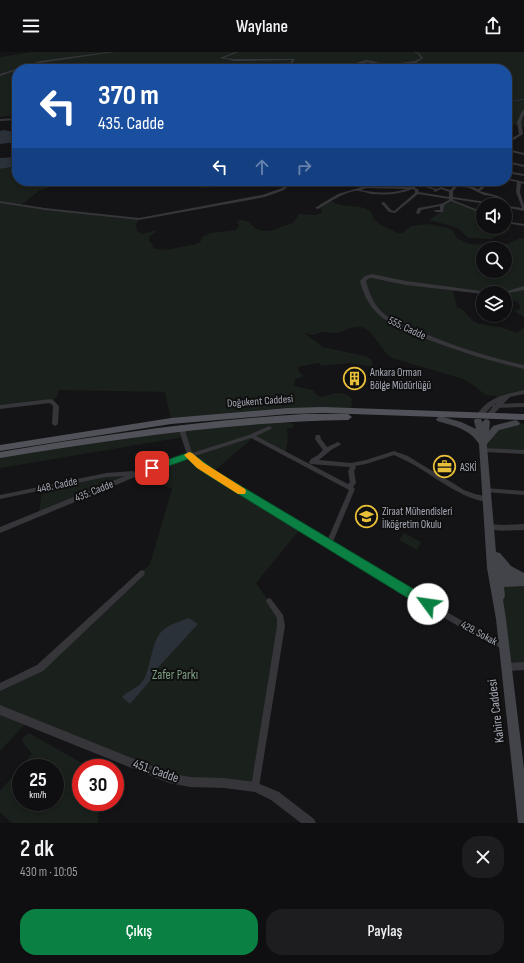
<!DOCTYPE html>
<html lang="tr">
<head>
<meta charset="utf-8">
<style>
  :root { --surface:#0f0e10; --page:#1d1c1e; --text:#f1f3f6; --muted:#9b9c9f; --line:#2f2e30; --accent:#0b8043 }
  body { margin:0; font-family:"Sofia Sans Condensed",sans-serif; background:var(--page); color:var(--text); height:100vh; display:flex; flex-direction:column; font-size:15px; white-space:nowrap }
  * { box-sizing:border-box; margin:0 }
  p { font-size:13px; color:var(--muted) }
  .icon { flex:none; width:22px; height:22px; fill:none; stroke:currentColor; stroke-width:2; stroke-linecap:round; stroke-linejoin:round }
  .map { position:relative; height:771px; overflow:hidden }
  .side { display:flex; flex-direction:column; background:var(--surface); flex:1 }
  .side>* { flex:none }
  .guide { position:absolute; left:12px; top:12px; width:500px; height:122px; border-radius:16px; box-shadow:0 2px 6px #0003,0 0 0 1px var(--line); background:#1a4fa0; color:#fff; overflow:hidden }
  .controls { position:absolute; left:476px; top:146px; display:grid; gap:8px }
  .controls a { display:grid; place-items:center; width:36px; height:36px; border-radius:50%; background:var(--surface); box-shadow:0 2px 6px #0003,0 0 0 1px var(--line); font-size:20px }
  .speed { position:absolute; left:12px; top:707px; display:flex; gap:8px; font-size:20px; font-weight:700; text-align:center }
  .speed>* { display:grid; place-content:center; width:52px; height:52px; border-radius:50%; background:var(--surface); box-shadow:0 2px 6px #0003,0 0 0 1px var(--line); line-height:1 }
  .speed small { font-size:10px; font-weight:400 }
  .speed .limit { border:6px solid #d22; background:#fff; color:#111 }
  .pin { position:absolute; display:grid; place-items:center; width:34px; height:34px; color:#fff; margin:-17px; border-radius:8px; box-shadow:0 2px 6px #0006 }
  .me { position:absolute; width:44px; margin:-22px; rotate:301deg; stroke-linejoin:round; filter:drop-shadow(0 0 3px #0008) }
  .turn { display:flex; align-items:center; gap:14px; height:84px; padding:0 20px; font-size:18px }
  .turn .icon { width:52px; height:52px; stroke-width:2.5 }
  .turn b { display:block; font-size:28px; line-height:34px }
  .lanes { display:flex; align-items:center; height:38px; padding:0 20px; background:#0003; justify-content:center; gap:20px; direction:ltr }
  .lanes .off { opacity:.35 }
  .round { display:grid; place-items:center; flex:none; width:42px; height:42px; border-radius:16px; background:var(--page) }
  .head { display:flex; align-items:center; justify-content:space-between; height:68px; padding:0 20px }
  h1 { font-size:24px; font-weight:600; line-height:30px }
  .cta { display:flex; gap:8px; margin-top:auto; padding:8px 20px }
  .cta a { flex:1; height:46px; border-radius:16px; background:var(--accent); color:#fff; font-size:16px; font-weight:600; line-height:46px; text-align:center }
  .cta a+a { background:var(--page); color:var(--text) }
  header { display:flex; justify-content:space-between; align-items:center; height:52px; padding:0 20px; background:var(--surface); font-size:18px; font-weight:600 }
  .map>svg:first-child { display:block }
  .green { fill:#1a201b; fill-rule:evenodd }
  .water { fill:#2a3138 }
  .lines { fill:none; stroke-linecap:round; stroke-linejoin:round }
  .stream { stroke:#2a3138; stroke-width:1 }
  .minor { fill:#35353a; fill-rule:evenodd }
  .tertiary { fill:#35353a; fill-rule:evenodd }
  .secondary { fill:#43444a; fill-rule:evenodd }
  .primary { fill:#515259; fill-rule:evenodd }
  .route { fill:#0b8043; stroke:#07532c }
  .slow { fill:#f59e0b }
  .labels { text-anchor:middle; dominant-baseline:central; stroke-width:4; stroke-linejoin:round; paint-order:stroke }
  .street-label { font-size:11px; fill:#a6a9b5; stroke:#0f0f10 }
  .poi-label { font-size:11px; fill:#a6a9b5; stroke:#0f0f10; text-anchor:start }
  .near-park-label { font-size:13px; fill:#7e9f83; stroke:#0f0f10 }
  .near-street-label { font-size:13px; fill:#a6a9b5; stroke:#0f0f10 }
</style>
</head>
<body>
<header><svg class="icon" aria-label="menu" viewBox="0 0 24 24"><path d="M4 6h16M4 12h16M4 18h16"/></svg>Waylane<svg class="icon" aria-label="share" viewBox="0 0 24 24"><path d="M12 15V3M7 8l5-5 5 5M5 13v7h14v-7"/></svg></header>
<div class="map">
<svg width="524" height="771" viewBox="0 0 524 771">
  <rect width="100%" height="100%" fill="#141315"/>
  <g class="green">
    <path d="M31,0H524V61L520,66L524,67V75L507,71V17H17V63L0,65V5Z"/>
    <path d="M17,114V129H65L39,139L21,153L121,166L139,167L136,173L137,179L142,182L156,178V180L150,184L149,188L153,194V196C168,199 171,197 185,194C191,193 196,193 201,189L202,185L210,181L236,178L239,173L237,170L240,168C253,169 251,175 259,178C272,182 282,173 293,171L299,162L315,163L320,162L322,158L319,156L320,152L329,147C332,149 334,151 337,152C349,156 359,151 371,160L373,166L381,173L398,181H402L411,174L428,172L448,176L453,179L457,186L469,192L500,193L510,191L520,186L524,187V265L514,259L521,256L518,250L507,247L505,241H487L452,236L457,255L463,258L473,269L480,272L501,275L517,281L524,275V340L497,346L496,344L485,343L476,335L463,327L392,306C381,299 374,280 364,276C354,272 347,279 337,281C333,282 329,280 325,280C313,281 318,285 304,281L323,295L365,304L372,308V315L350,311L321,314L319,311L298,315L299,320L304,324L296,327L294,332L295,334L313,338C321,351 327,341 339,341C343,341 347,343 351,345L352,348L351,360L323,358L171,369L165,340L59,338L57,345L51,349L0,355V117ZM483,197H505V219H483Z"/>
    <path d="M148,129H237C226,132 214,136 203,136C195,135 185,131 176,130C166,130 158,132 148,129Z"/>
    <path d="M451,148L483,161V175H505V170L509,172L510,177C505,185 497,182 492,187L468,186L458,176L429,168L442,159V153Z"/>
    <path d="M275,369L289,371L294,373L293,376H287L288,387L285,402L254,385L212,421L301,476L256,531L280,565L255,735L190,730L27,670L0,699V635L40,616L150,512L172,437L137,421L39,462L42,436L106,423L138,421L190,403L184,385L0,416V403L51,394Z"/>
    <path d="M516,371L524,372V400L483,398L493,378Z"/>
    <path d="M404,481L421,490L417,498L399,488Z"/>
    <path d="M524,530V614L505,615L500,531Z"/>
    <path d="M29,681L82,711L73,733L81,736V750H99L98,771H12L0,760V739L32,702L21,688ZM21,716H55V750H21Z"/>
  </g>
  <g class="water">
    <path d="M3,78L17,80V90L0,92V79Z"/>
    <path d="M17,105V114L0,117V106Z"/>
    <path d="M189,566L198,572L153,621L155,623L130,652L122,645C129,638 139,636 144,627C151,614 152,587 163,578C170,572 181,569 189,566Z"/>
  </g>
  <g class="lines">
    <g class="stream">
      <path d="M507,50L524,47"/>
      <path d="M156,129L205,133L232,129"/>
    </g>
    <g class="minor">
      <path d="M108,0H114L40,11L21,17H17V18L0,24V22L40,9Z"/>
      <path d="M235,0H238L224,6L235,7H295L292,11V17H290V11L292,8L235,9L220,6Z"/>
      <path d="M414,0C419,0 420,2 423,6C416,11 409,17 399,17L407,15L414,11L388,14L367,10L340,17H337L344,14L367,8L385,12H392L415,9L421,6L418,2Z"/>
      <path d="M17,66V68L0,69V67Z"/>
      <path d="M507,109L524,113V115L507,111Z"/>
      <path d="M507,119L524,122V124L507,121Z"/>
      <path d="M507,126L524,130V132L521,131L520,140L524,153V159L505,155L504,150L492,144L484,143L469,136L458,134L453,139V145L500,152L502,153H493L453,147V148L483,160V162L451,149L444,153L443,160H436L434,159L436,158H440V154L421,158L420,161L418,162L416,161L418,156L441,152L449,148V147L418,142L395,161L389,160L381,151L384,150L391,158L394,159L415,141V138L412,137C399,143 385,143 371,142C366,141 360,138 355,139C342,141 330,150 318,157L315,156L338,142L365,134L371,129H375L369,134L405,135L383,129H389L407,133L408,134L406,135H412L414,129H418L417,131L437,137L441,135L450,138L460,129H464L460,132L471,134L478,137L480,136L481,129H485L484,136L480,139C490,143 504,142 509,154L522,156L516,140L517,130L507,128ZM416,132L435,138L433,139L435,140L441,137L449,140V145L419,140L418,137L415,136ZM366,136L406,137C392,142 375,141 361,138Z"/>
      <path d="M505,169L524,172V174L505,171Z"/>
      <path d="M51,347L53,348L59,354L58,372L55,374L52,372L53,354L50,351L0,357V353Z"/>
      <path d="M524,351V355L494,356L491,354L494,352Z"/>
      <path d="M181,373L184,375L192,401L249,383L269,374L272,376L271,377L256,384L348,432L350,430L348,419L350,416L349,415L310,412L309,410L311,407L318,403L323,398L315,387L316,383H320L321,387L327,395L338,390L341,392L340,393L331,398L319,408L351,411L366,408L394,399L408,404L419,411L453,431L464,438L475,442L489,445L490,447L489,449C470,452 433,424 416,414C409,410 402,407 394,403L366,412L355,414L356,416L354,419L356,431L353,435L355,437L332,492L464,570L506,590L507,593L506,596L503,597L500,596L458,574L326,495L201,418L190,406L140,423L0,481V475L125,424L106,425L0,447V443L106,421L133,419L135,420L187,403L178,375ZM251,386L349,438L327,489L205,414L195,404Z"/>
      <path d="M483,396L524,398V402L483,400L481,399L480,398L481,397Z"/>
      <path d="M484,436H486L524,439V443L486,440H484L483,438Z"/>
      <path d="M490,472L503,473L524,472V478C512,478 499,480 488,477L487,475L488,473Z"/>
      <path d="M142,518L144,519L145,521L144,523L43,619L0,639V631L37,613L140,519Z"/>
      <path d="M269,546L271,547L283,563L285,574L259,735L258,738L255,739L252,738L251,735L277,574V566L266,549L267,547Z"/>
      <path d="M524,610V618L506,619L503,618L502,615L503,612L506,611Z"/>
    </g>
    <g class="tertiary">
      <path d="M524,58V63L521,70L523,82L507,92V89L519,82L517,70L522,59Z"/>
      <path d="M507,97L524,101V103L507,99Z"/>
      <path d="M290,129H294L284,138L265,145L139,168L45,158L0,151V149L45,156L139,166L262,143L282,136Z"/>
      <path d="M372,222L406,229L489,240L490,241H483V242L406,233L372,226H369L366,229C369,240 373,251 381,259C391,269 405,274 419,279C453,294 488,305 524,313V317C486,308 450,297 414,282C401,276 387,271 377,261C368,252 363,241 360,229L365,224Z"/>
      <path d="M524,234V238L505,242V241H501Z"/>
      <path d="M524,338V342L510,345L490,366H486L485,364L497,350L491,355L481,366H477L476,364C488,345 503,343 524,338Z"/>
      <path d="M0,653L169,721L190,725L224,726L255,730L279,740L314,767L316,771H301L271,748L255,740L224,736L190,735L169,731L0,663Z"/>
    </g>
    <path class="secondary" d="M440,364L461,370L476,377L474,369L475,367H481L482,370L486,367L489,368L490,370L489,379L493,374L496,373L516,368L520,371L519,373L499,378L487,392V394L496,500L500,501L511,514L524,521V534L504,535L505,544L503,548L506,567L524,717V771H518L496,567L487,516L479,392C470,377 454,374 437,369L436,367Z"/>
    <g class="primary">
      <path d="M323,355L524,362V368L323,361L288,362L171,372L0,399V393L171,366L288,356Z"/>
      <path d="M304,362H348L352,365L348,368C231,370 116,387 0,406V400C101,383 202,368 304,362Z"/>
    </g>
  </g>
  <path class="route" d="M190,400L216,419L432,548L433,552L432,556L428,557L424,556L209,424L195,414L188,407L152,420L149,419L147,416L149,414Z"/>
  <path class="slow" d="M189,400L192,401L204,411L245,437L246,439L245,442H238L197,416L184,403Z"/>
  <defs>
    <symbol id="building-ring" viewBox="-11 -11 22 22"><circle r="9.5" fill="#0f0f10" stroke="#e8bf38" stroke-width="1.5"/><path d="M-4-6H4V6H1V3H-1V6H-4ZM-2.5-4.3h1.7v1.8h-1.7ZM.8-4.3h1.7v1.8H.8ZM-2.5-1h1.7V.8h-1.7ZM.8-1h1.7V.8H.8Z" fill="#e8bf38"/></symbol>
    <symbol id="office-ring" viewBox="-11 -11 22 22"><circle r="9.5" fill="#0f0f10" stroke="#e8bf38" stroke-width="1.5"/><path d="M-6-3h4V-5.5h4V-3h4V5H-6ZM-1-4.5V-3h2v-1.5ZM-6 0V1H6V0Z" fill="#e8bf38"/></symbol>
    <symbol id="school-ring" viewBox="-11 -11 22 22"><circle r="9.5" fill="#0f0f10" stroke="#e8bf38" stroke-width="1.5"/><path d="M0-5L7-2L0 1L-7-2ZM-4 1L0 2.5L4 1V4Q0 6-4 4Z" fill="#e8bf38"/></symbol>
  </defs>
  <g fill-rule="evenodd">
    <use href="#building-ring" x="342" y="314" width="25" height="25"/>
    <use href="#office-ring" x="432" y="402" width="25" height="25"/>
    <use href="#school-ring" x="354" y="452" width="25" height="25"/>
  </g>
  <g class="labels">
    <g class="street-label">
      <text transform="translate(407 276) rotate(25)">555. Cadde</text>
      <text transform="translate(260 349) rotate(-4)">Doğukent Caddesi</text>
      <text transform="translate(57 433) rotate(-12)">448. Cadde</text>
      <text transform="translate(94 439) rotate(-22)">435. Cadde</text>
      <text transform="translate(479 581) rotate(28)">429. Sokak</text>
    </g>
    <g class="poi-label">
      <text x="370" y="320">Ankara Orman<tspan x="370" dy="13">Bölge Müdürlüğü</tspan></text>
      <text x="460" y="415">ASKİ</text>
      <text x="382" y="459">Ziraat Mühendisleri<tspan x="382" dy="13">İlköğretim Okulu</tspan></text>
    </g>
    <g class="near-park-label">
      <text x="175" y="623">Zafer Parkı</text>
    </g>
    <g class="near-street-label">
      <text transform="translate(496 659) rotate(-97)">Kahire Caddesi</text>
      <text transform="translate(156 719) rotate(19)">451. Cadde</text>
    </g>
  </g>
</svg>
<div class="controls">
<a><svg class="icon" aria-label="sound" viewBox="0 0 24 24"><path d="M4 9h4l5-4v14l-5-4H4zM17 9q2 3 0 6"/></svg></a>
<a><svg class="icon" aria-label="search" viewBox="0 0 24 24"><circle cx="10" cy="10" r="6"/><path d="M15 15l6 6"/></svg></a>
<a><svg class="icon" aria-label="layers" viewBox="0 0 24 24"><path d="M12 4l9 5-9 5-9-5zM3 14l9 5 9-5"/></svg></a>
</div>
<div class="speed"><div>25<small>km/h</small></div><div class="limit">30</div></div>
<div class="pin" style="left:152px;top:416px;background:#d93025"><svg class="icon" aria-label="arrive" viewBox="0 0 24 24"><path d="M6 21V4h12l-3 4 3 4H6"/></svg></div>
<svg class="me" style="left:428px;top:552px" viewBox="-20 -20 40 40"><circle r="19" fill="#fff"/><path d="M0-13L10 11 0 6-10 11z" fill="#0b8043"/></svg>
<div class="guide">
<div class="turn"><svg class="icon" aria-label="left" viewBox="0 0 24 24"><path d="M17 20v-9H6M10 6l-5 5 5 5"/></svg><div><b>370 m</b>435. Cadde</div></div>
<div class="lanes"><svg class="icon" aria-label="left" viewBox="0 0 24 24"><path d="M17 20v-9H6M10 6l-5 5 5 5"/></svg><svg class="icon off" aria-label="ahead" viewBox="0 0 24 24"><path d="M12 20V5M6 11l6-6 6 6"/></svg><svg class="icon off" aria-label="right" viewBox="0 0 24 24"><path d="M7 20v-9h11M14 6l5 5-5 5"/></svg></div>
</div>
</div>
<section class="side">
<div class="head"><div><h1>2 dk</h1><p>430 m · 10:05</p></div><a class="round"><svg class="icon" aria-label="close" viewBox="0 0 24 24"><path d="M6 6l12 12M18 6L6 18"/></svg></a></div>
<div class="cta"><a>Çıkış</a><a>Paylaş</a></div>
</section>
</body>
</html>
